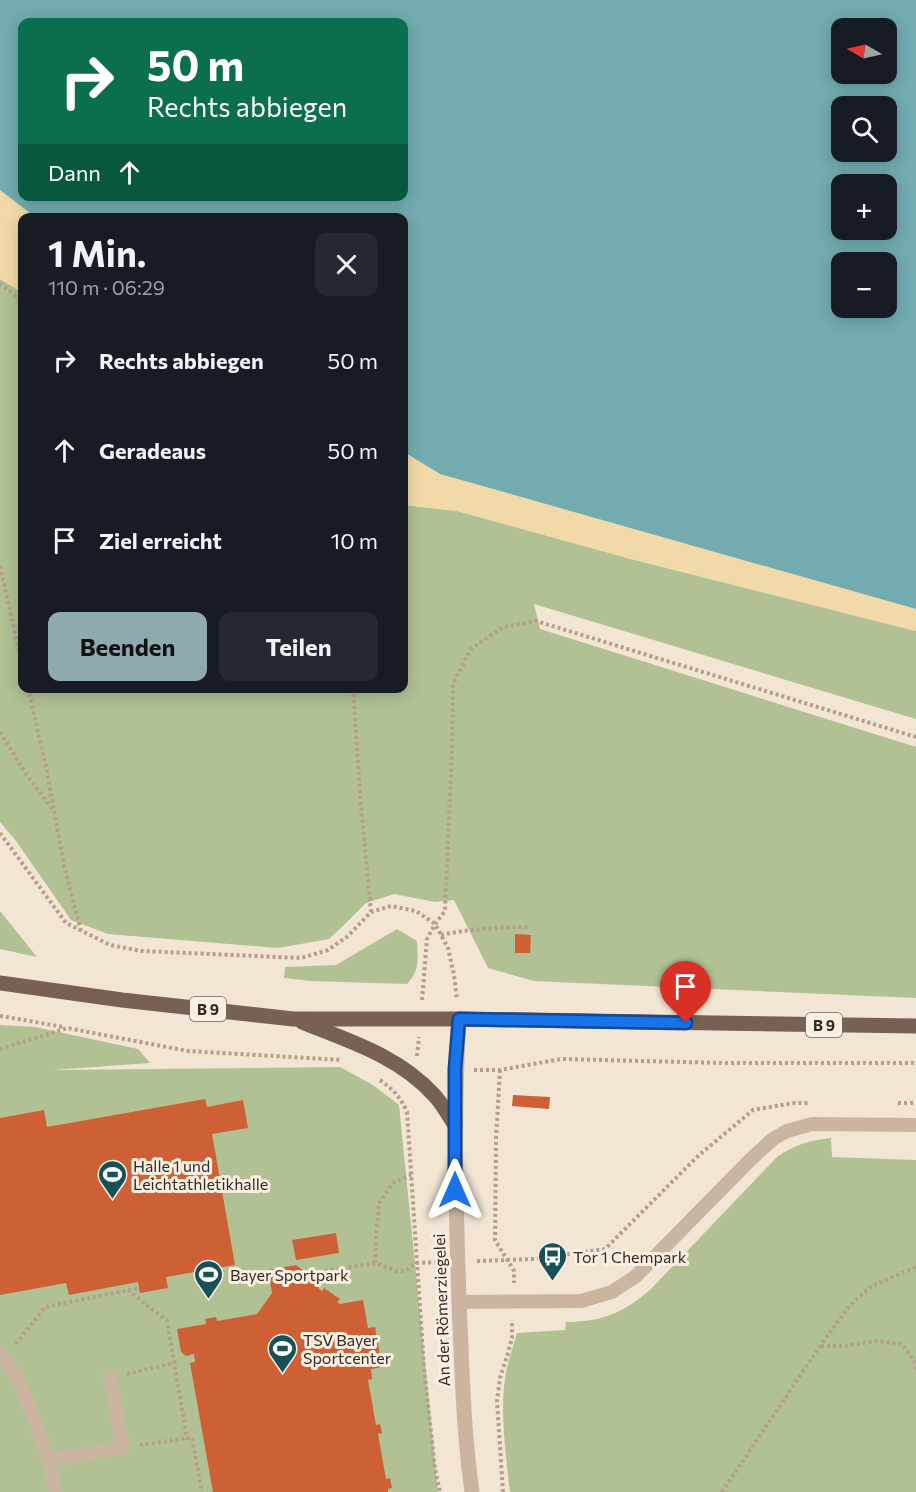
<!DOCTYPE html>
<html lang="de">
<head>
<meta charset="utf-8">
<style>
  :root { --surface:#171b24; --page:#242831; --text:#f1f3f6; --muted:#9ea1a6; --accent:#8faaae }
  body { margin:0; font-family:Commissioner,sans-serif; background:var(--page); color:var(--text); height:100vh; display:flex; flex-direction:column; font-size:22px; white-space:nowrap }
  * { box-sizing:border-box; margin:0 }
  p { font-size:20px; color:var(--muted) }
  .icon { flex:none; width:33px; height:33px; fill:none; stroke:currentColor; stroke-width:2; stroke-linecap:round; stroke-linejoin:round }
  .map { position:relative; flex:1; overflow:hidden }
  .side { position:absolute; left:18px; top:213px; width:390px; height:480px; display:flex; flex-direction:column; background:var(--surface); border-radius:12px; box-shadow:0 3px 15px #0003 }
  .side>* { flex:none }
  .guide { position:absolute; left:18px; top:18px; width:390px; height:183px; border-radius:12px; box-shadow:0 3px 15px #0003; background:#0b6e4f; color:#fff; overflow:hidden }
  .needle { width:39px; rotate:279deg }
  .buttons { position:absolute; left:831px; top:18px; display:grid; gap:12px }
  .buttons a { display:grid; place-items:center; width:66px; height:66px; border-radius:12px; background:var(--surface); box-shadow:0 3px 15px #0003; font-size:30px }
  .pin { position:absolute; display:grid; place-items:center; width:51px; height:51px; color:#fff; margin:-62px -26px; border-radius:50% 50% 50% 0; rotate:-45deg; box-shadow:0 0 6px #0007 }
  .pin .icon { rotate:45deg }
  .me { position:absolute; width:66px; margin:-33px; rotate:0deg; stroke-linejoin:round; filter:drop-shadow(0 0 4px #0008) }
  .turn { display:flex; align-items:center; gap:21px; height:126px; padding:0 30px; font-size:27px }
  .turn .icon { width:78px; height:78px; stroke-width:2.5 }
  .turn b { display:block; font-size:42px; line-height:51px }
  .then { display:flex; align-items:center; height:57px; padding:0 30px; background:#0003; gap:12px; font-size:22px }
  .round { display:grid; place-items:center; flex:none; width:63px; height:63px; border-radius:12px; background:var(--page) }
  .overview { display:flex; align-items:center; justify-content:space-between; height:102px; padding:0 30px }
  h1 { font-size:36px; font-weight:700; line-height:45px }
  .cta { display:flex; gap:12px; margin-top:auto; padding:12px 30px }
  .cta a { flex:1; height:69px; border-radius:12px; background:var(--accent); color:#111; font-size:24px; font-weight:700; line-height:69px; text-align:center }
  .cta a+a { background:var(--page); color:var(--text) }
  ul { padding:0; list-style:none }
  li { display:flex; align-items:center; gap:18px; height:90px; padding:0 30px }
  li div { flex:1 }
  li b { display:block; font-size:22px }
  li em { font-style:normal }
  .map>svg:first-child { display:block }
  .green { fill:#b1c194 }
  .sand { fill:#f1daa7 }
  .water { fill:#72acb0; fill-rule:evenodd }
  .building { fill:#ce6036 }
  .lines { fill:none; stroke-linecap:round; stroke-linejoin:round }
  .path { stroke:#b69e8a; stroke-width:4; stroke-dasharray:3 3; stroke-linecap:butt }
  .lane { stroke:#cab5a0; stroke-width:14 }
  .street { stroke:#cab5a0; stroke-width:15 }
  .primary { stroke:#776054; stroke-width:15 }
  .route-casing { stroke:#114b97; stroke-width:15 }
  .route { stroke:#1a73e8; stroke-width:10 }
  .labels { text-anchor:middle; dominant-baseline:central; stroke-width:6; stroke-linejoin:round; paint-order:stroke }
  .shield { fill:#faefe0; stroke:#6f645c; stroke-width:1.5 }
  .shield-label { font-size:15px; font-weight:bold; fill:#332924 }
  .poi-label { font-size:16px; fill:#332924; stroke:#faefe0; text-anchor:start }
  .street-label { font-size:16px; fill:#332924; stroke:#faefe0 }
</style>
</head>
<body>
<div class="map">
<svg width="916" height="1492" viewBox="0 0 916 1492">
  <rect width="100%" height="100%" fill="#f2e5d4"/>
  <g class="green">
    <path d="M0,279L22,292V688H404V505L457,511L631,559L916,631V719L534,604L540,629L916,747V998L534,981L488,968L454,900L435,902L394,894L366,903L344,925L329,939L278,948L108,934L71,920L16,841L0,822Z"/>
    <path d="M0,911L37,957L0,949Z"/>
    <path d="M397,929L417,941C418,959 420,970 407,984L311,981L284,978L285,967L336,965Z"/>
    <path d="M0,1025L35,1027L138,1049L150,1063L53,1070L340,1067L373,1085L399,1105L438,1492H0Z"/>
    <path d="M831,1138L832,1157L916,1160V1492H510C506,1458 500,1412 505,1379C507,1363 513,1348 517,1333L565,1330L566,1322C601,1322 624,1313 651,1289L777,1157C794,1145 810,1140 831,1138Z"/>
  </g>
  <g class="sand">
    <path d="M0,190L35,217L22,218V292L0,279Z"/>
    <path d="M404,452L440,474L916,609V631L631,559L457,511L404,505Z"/>
  </g>
  <path class="water" d="M0,0H916V609L440,474L404,452V218L35,217L0,190ZM22,22H404V196H22ZM842,28H886V74H842ZM842,106H886V152H842ZM842,184H886V230H842ZM842,262H886V308H842Z"/>
  <g class="building">
    <path d="M515,934L531,935L530,953H515Z"/>
    <path d="M513,1095L550,1097L549,1109L512,1106Z"/>
    <path d="M205,1099L207,1107L243,1100L248,1128L212,1134L235,1265L166,1277L168,1288L140,1293L138,1282L69,1295L66,1283L0,1295V1118L44,1110L47,1127Z"/>
    <path d="M336,1233L339,1253L296,1260L292,1240Z"/>
    <path d="M296,1265L306,1273L316,1271L319,1289L322,1291L324,1288L340,1299L337,1302L340,1304L363,1300L368,1328L375,1327L382,1367L371,1369L372,1379L368,1380L376,1425L380,1424L382,1433L378,1434L386,1479L390,1478L392,1488L388,1489V1492H213L190,1363L195,1362L194,1354L186,1356L181,1352L177,1329L206,1324L205,1319L216,1317L217,1321L257,1314L272,1293L268,1270Z"/>
  </g>
  <g class="lines">
    <g class="path">
      <path d="M0,283L22,302"/>
      <path d="M0,566L22,664"/>
      <path d="M28,688L47,771L64,866L81,931"/>
      <path d="M353,688L360,794L371,912"/>
      <path d="M0,732L26,774L53,810"/>
      <path d="M0,833L66,923L110,945L142,951L301,958L328,950L348,936L371,912L391,906L416,911L435,924L448,948L454,975L457,1000"/>
      <path d="M441,935C470,929 499,927 528,927"/>
      <path d="M422,1000L427,939L435,924L445,911L452,750L453,684L471,649L503,627L536,621L916,737"/>
      <path d="M0,1016L64,1027"/>
      <path d="M0,1049L67,1028L188,1051L342,1060"/>
      <path d="M417,1056L419,1037"/>
      <path d="M474,1070H500L561,1059L724,1063H916"/>
      <path d="M500,1070L496,1139L495,1240L514,1271V1283"/>
      <path d="M380,1080C393,1089 401,1098 407,1112L424,1368L435,1469L440,1492"/>
      <path d="M898,1103H916"/>
      <path d="M477,1261L534,1259L605,1249L698,1156L753,1110L794,1103H810"/>
      <path d="M375,1263L376,1238L379,1203L393,1183L411,1175"/>
      <path d="M325,1271L375,1263L397,1271H406L416,1263L440,1262"/>
      <path d="M128,1290L167,1321L187,1438H192L202,1492"/>
      <path d="M16,1344L45,1307L139,1288"/>
      <path d="M821,1346H844L877,1341L902,1344L914,1361L916,1370"/>
      <path d="M127,1374L174,1363"/>
      <path d="M140,1445L187,1438"/>
      <path d="M503,1492L497,1401L500,1378L508,1353L512,1338V1320"/>
      <path d="M722,1492L820,1346L850,1305L872,1286L916,1267"/>
    </g>
    <g class="lane">
      <path d="M459,1302L581,1301L612,1292L636,1276L751,1159L773,1139L787,1131L812,1124L916,1125"/>
      <path d="M0,1353L17,1377L32,1413L49,1461L55,1492"/>
      <path d="M49,1461L123,1447L110,1377"/>
    </g>
    <path class="street" d="M459,1019C453,1113 456,1207 459,1301C462,1365 463,1429 472,1492"/>
    <g class="primary">
      <path d="M0,983L122,1000L293,1019H459L916,1026"/>
      <path d="M302,1022C349,1041 399,1056 434,1095C442,1103 448,1115 455,1125"/>
    </g>
  </g>
  <g class="lines">
    <defs>
      <path id="route" d="M455,1190V1069L459,1019L686,1023"/>
    </defs>
    <use href="#route" class="route-casing"/>
    <use href="#route" class="route"/>
  </g>
  <defs>
    <symbol id="stadium-pin" viewBox="-11 -11 22 30"><path d="M0 17L-7.5 6A9.5 9.5 0 1 1 7.5 6Z" fill="#175157" stroke="#faefe0"/><path d="M0-5a6.5 5 0 1 0 0 10a6.5 5 0 1 0 0-10ZM-3.5-1.8h7v3.6h-7Z" fill="#fff"/></symbol>
    <symbol id="bus-pin" viewBox="-11 -11 22 30"><path d="M0 17L-7.5 6A9.5 9.5 0 1 1 7.5 6Z" fill="#175157" stroke="#faefe0"/><path d="M-5-6H5V4H4V6H2V4H-2V6H-4V4H-5ZM-3.5-4V0h7V-4ZM-3.5 1.2v1.5H-2V1.2ZM2 1.2v1.5H3.5V1.2Z" fill="#fff"/></symbol>
  </defs>
  <g fill-rule="evenodd">
    <use href="#stadium-pin" x="96" y="1158" width="33" height="45"/>
    <use href="#bus-pin" x="536" y="1240" width="33" height="45"/>
    <use href="#stadium-pin" x="192" y="1258" width="33" height="45"/>
    <use href="#stadium-pin" x="266" y="1332" width="33" height="45"/>
  </g>
  <g class="labels">
    <g class="shield">
      <rect x="190" y="997" width="36" height="24" rx="4.5"/>
      <rect x="806" y="1013" width="36" height="24" rx="4.5"/>
    </g>
    <g class="shield-label">
      <text x="208" y="1009">B 9</text>
      <text x="824" y="1025">B 9</text>
    </g>
    <g class="poi-label">
      <text x="133" y="1165">Halle 1 und<tspan x="133" dy="18">Leichtathletikhalle</tspan></text>
      <text x="573" y="1256">Tor 1 Chempark</text>
      <text x="230" y="1274">Bayer Sportpark</text>
      <text x="303" y="1339">TSV Bayer<tspan x="303" dy="18">Sportcenter</tspan></text>
    </g>
    <g class="street-label">
      <text transform="translate(441 1310) rotate(-92)">An der Römerziegelei</text>
    </g>
  </g>
</svg>
<div class="buttons">
<a><svg class="needle" viewBox="-14 -14 28 28"><path d="M0-13l5 13h-10z" fill="#e53935"/><path d="M0 13l5-13h-10z" fill="#9ea1a6"/></svg></a>
<a><svg class="icon" aria-label="search" viewBox="0 0 24 24"><circle cx="10" cy="10" r="6"/><path d="M15 15l6 6"/></svg></a>
<a>+</a>
<a>−</a>
</div>
<div class="pin" style="left:686px;top:1023px;background:#d93025"><svg class="icon" aria-label="arrive" viewBox="0 0 24 24"><path d="M6 21V4h12l-3 4 3 4H6"/></svg></div>
<svg class="me" style="left:455px;top:1190px" viewBox="-20 -20 40 40"><path d="M0-17L14 15 0 8-14 15z" fill="#1a73e8" stroke="#fff" stroke-width="4"/></svg>
<div class="guide">
<div class="turn"><svg class="icon" aria-label="right" viewBox="0 0 24 24"><path d="M7 20v-9h11M14 6l5 5-5 5"/></svg><div><b>50 m</b>Rechts abbiegen</div></div>
<div class="then">Dann<svg class="icon" aria-label="ahead" viewBox="0 0 24 24"><path d="M12 20V5M6 11l6-6 6 6"/></svg></div>
</div>
<section class="side">
<div class="overview"><div><h1>1 Min.</h1><p>110 m · 06:29</p></div><a class="round"><svg class="icon" aria-label="close" viewBox="0 0 24 24"><path d="M6 6l12 12M18 6L6 18"/></svg></a></div>
<ul>
<li><svg class="icon" aria-label="right" viewBox="0 0 24 24"><path d="M7 20v-9h11M14 6l5 5-5 5"/></svg><div><b>Rechts abbiegen</b></div><em>50 m</em></li>
<li><svg class="icon" aria-label="ahead" viewBox="0 0 24 24"><path d="M12 20V5M6 11l6-6 6 6"/></svg><div><b>Geradeaus</b></div><em>50 m</em></li>
<li><svg class="icon" aria-label="arrive" viewBox="0 0 24 24"><path d="M6 21V4h12l-3 4 3 4H6"/></svg><div><b>Ziel erreicht</b></div><em>10 m</em></li>
</ul>
<div class="cta"><a>Beenden</a><a>Teilen</a></div>
</section>
</div>
</body>
</html>
